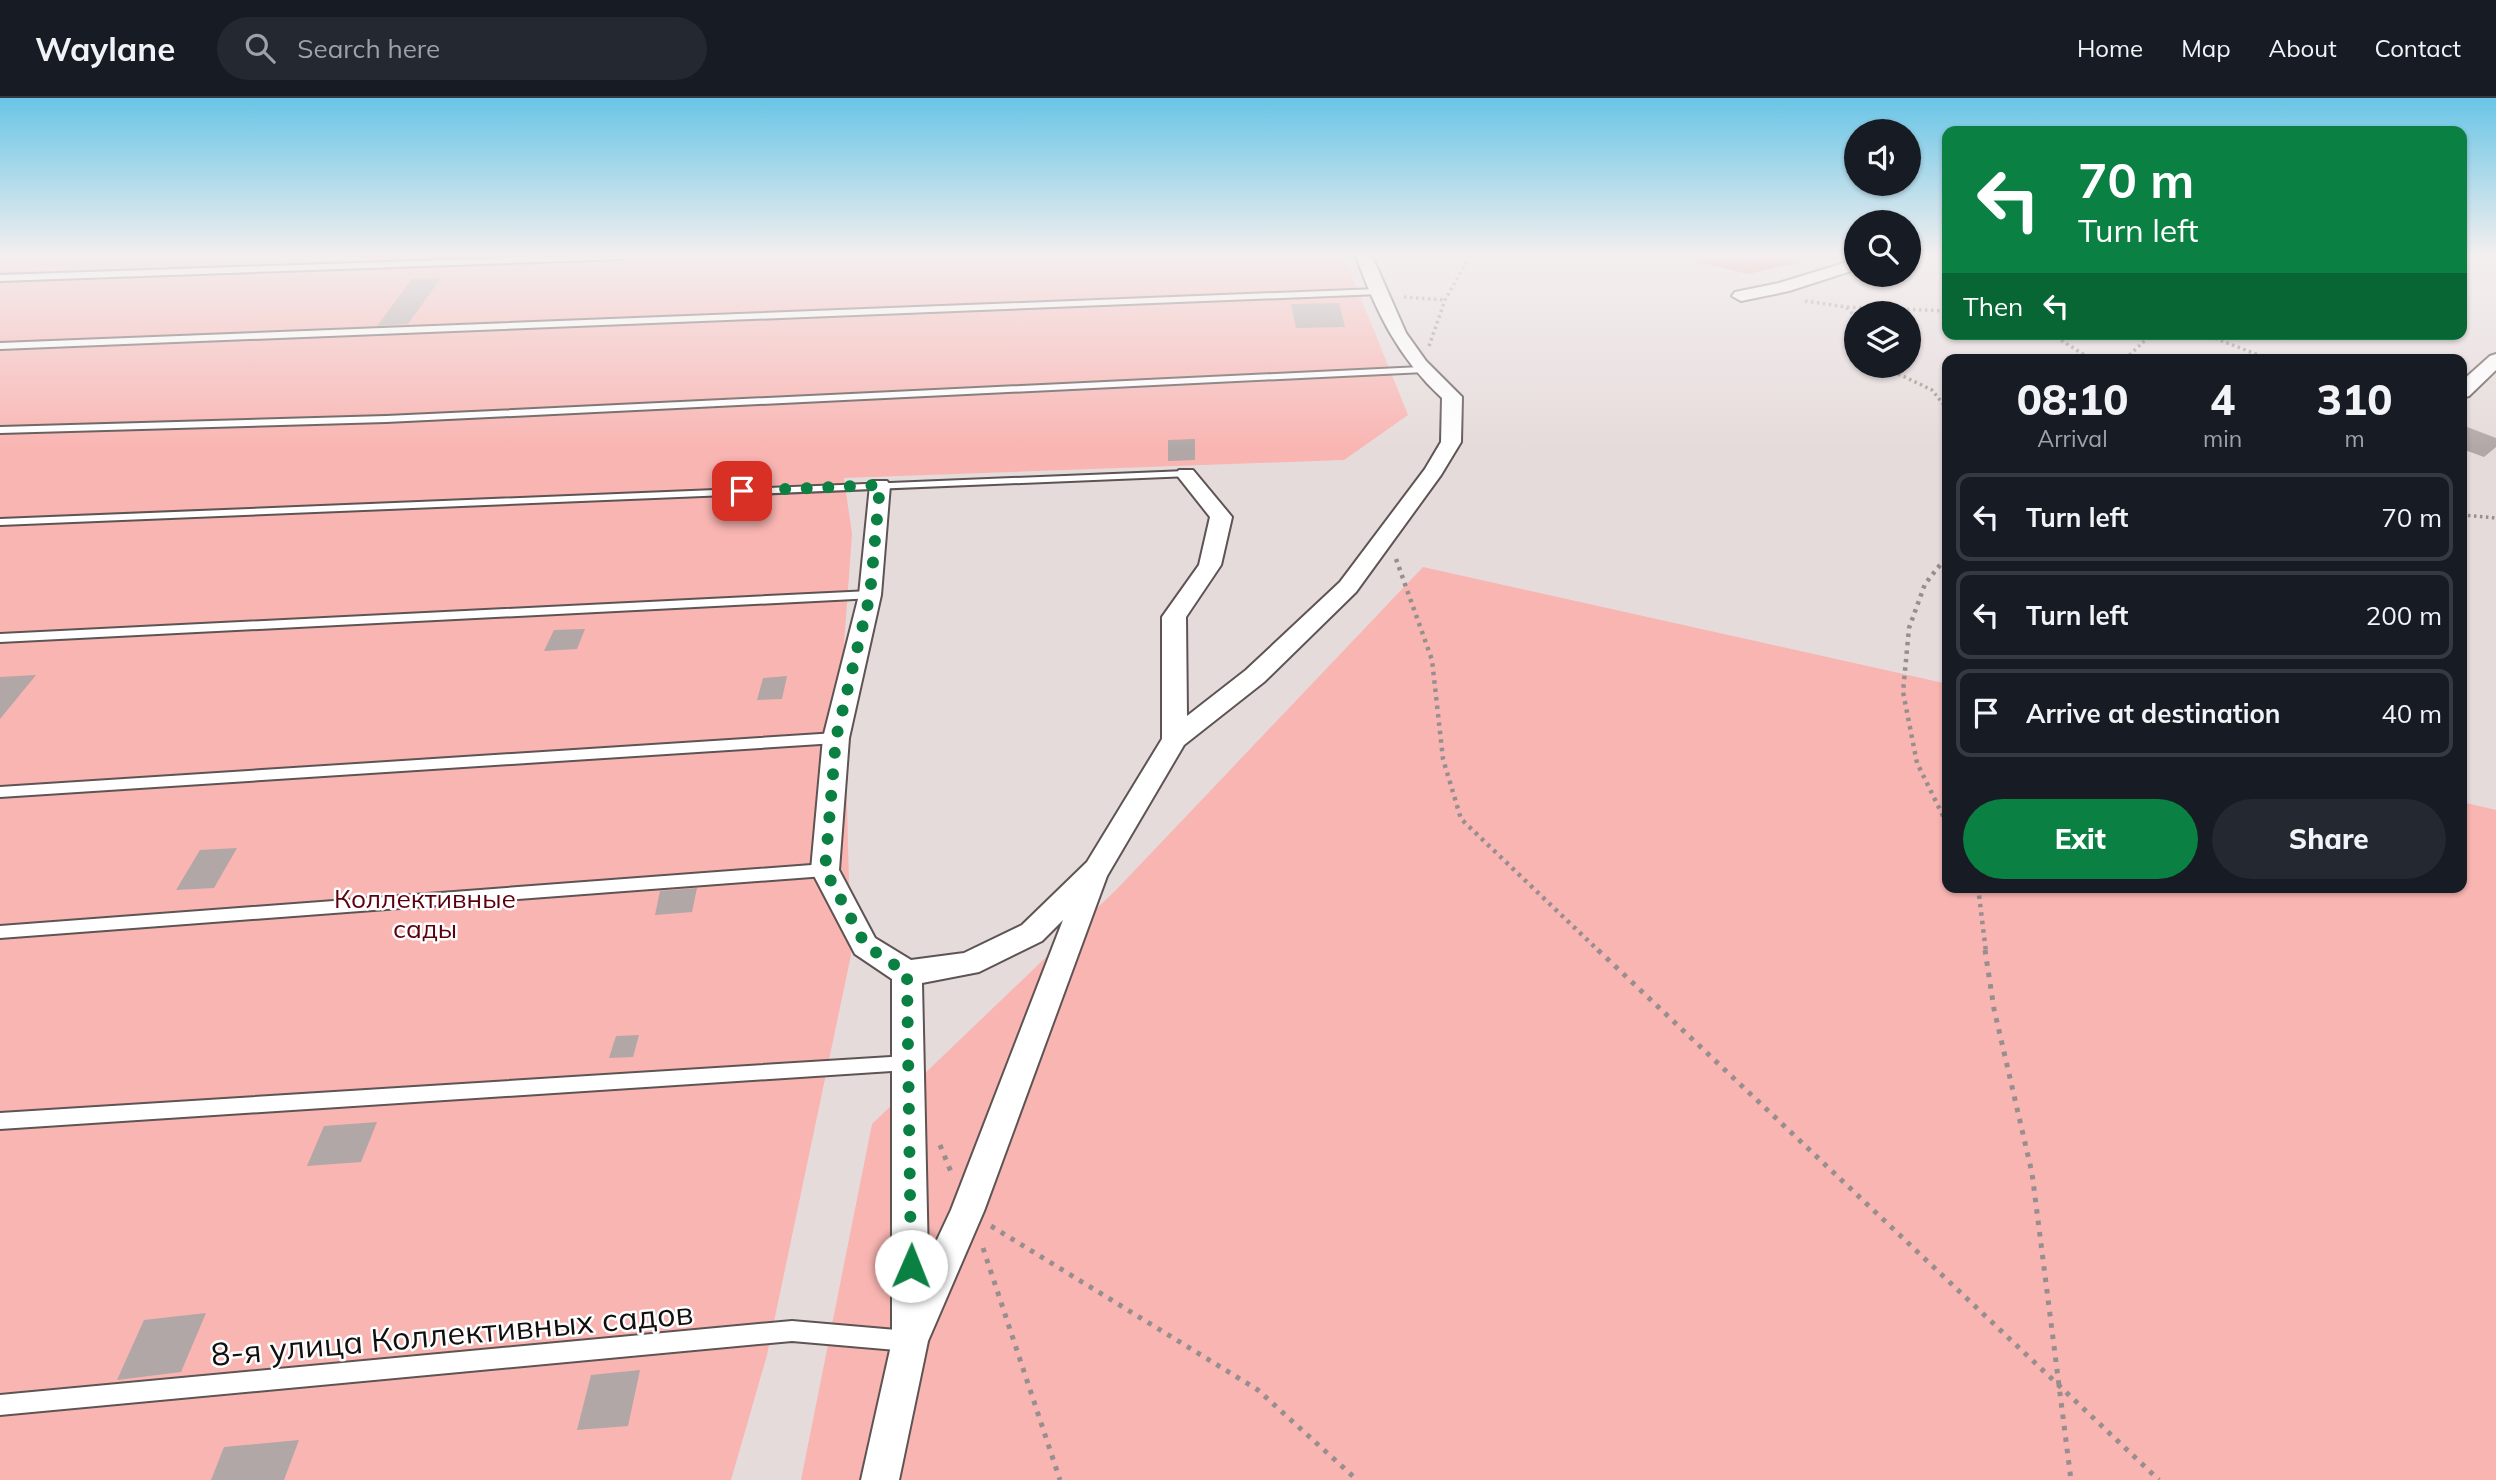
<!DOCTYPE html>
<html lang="en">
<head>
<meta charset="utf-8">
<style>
  :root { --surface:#171b24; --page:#242831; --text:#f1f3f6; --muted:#9ea1a6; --line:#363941; --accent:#0b8043 }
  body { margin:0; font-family:Mulish,sans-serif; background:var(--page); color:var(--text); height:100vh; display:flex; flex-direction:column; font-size:26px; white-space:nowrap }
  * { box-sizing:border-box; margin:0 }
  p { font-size:23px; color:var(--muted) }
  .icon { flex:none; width:38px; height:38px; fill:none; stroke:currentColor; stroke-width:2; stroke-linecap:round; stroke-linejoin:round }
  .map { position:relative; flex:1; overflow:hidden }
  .panel { position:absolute; left:1942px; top:256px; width:525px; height:539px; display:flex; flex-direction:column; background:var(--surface); border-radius:14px; box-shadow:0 2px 5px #0004 }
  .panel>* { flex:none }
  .guide { position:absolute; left:1942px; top:28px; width:525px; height:214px; border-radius:14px; box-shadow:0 2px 5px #0004; background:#0b8043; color:#fff; overflow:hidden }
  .fabs { position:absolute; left:1844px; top:21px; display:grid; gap:14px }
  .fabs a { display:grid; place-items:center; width:77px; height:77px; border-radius:50%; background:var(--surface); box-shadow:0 2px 5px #0004; font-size:35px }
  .pin { position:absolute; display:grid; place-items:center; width:60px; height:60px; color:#fff; margin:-30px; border-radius:14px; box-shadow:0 4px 10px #0006 }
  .me { position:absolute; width:77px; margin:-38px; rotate:1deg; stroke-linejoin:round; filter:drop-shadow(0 0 5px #0008) }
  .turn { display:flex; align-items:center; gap:24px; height:147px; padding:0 21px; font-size:32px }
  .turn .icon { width:91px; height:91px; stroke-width:2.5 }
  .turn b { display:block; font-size:49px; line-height:60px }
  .then { display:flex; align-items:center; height:66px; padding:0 21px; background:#0003; gap:14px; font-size:26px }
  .eta { display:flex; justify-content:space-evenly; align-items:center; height:119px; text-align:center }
  .eta b { font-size:42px; font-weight:800; line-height:49px }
  .action { display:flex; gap:14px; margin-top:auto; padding:14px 21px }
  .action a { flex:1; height:80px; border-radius:42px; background:var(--accent); color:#fff; font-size:28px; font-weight:800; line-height:80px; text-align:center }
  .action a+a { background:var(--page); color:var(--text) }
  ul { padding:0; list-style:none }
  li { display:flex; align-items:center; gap:21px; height:88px; margin:0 14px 10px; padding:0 7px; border:4px solid var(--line); border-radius:14px }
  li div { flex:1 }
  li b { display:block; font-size:26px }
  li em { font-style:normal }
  header { display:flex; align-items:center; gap:42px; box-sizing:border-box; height:98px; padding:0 35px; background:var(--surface); border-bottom:2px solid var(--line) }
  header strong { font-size:33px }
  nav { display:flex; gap:38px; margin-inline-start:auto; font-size:24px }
  .search { width:490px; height:63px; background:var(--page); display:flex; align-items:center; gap:18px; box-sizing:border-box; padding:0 24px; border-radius:38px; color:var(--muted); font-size:26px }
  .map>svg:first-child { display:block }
  .green { fill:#f9b5b2 }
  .forest { fill:#da7977 }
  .building { fill:#b1a7a6 }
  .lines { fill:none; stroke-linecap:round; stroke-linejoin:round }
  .service-casing { stroke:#5d5453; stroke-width:4 }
  .minor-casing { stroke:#5d5453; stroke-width:4 }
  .path-far2 { stroke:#978f8f; stroke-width:3.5; stroke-dasharray:2.5 3.5; stroke-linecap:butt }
  .path-far1 { stroke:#978f8f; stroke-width:4.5; stroke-dasharray:3.5 5; stroke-linecap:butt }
  .path { stroke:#978f8f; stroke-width:5; stroke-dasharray:4.5 7; stroke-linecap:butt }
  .service { fill:#fff; fill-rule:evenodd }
  .minor { fill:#fff; fill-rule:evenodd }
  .route { stroke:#0b8043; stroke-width:12; stroke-dasharray:0 21.6 }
  .labels { text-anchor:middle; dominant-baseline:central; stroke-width:5; stroke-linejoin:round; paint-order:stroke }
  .park-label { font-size:26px; fill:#5b000e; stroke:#fff }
  .near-street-label { font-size:32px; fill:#120f0f; stroke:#fff }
</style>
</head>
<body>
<header>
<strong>Waylane</strong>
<div class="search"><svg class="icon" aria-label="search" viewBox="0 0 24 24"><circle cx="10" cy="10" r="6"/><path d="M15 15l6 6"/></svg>Search here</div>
<nav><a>Home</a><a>Map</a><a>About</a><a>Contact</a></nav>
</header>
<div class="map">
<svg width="2496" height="1382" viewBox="0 0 2496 1382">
  <rect width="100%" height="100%" fill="#e6dbdb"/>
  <g class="green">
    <path d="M0,158H1344L1408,317L1344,362L844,380L852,436L843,560L851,857L767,1257L731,1382H0Z"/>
    <path d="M1423,469L1948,586V789H2462V704L2496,712V1382H801L872,1026L1116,792Z"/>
  </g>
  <path class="forest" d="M1670,158H1804L1806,163L1748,176Z"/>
  <g class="building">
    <path d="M441,180L408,226L377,228L412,181Z"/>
    <path d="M1339,205L1345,229L1296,230L1291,206Z"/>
    <path d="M2462,327L2496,340V349L2484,359L2462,351Z"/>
    <path d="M1195,341V362L1168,363V342Z"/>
    <path d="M585,531L577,551L544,553L554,532Z"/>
    <path d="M36,577L0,621V579Z"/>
    <path d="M787,578L782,601L757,602L763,580Z"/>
    <path d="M237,750L214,790L176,792L200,752Z"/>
    <path d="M697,790L692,814L655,817L660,793Z"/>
    <path d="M639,937L633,959L609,960L616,938Z"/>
    <path d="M377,1024L361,1064L307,1068L324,1028Z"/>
    <path d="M206,1215L181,1274L117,1282L144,1222Z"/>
    <path d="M640,1272L628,1328L577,1332L591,1277Z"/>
    <path d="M299,1342L284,1382H211L224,1349Z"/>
  </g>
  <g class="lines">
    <defs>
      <g id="service">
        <path d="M560,158H626L622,161L0,183V177Z"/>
        <path d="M1377,191L1382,194L1380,196L0,251V245Z"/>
        <path d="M1421,269L1426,272L1425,274L386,324L0,335V329L386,318Z"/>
        <path d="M1186,373L1190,374V378L0,427V421Z"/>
        <path d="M870,493L874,494L876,497L874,500L0,544V536Z"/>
        <path d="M836,635L843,640L836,645L0,699V689Z"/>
        <path d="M825,766L830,768L832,772L830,776L825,778L0,840V828Z"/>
        <path d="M907,958L913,960L915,965L913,970L907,972L0,1031V1015Z"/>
        <path d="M792,1223L908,1233L915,1236L918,1243L915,1250L908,1253L792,1243L0,1317V1297Z"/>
      </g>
      <g id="minor">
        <path d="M1356,158H1372L1406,235L1426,263L1462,299L1461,344L1441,377L1356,494L1264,584L1184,647L1107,778L984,1113L928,1243L899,1382H861L892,1243V881L855,856L811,772L823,640L859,497L870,387L873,383H887L890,387L881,497L849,640L839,772L875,840L911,862L964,855L1022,827L1087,764L1162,641V519L1199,467L1210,419L1176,376L1179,372H1193L1232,419L1221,467L1186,519L1187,618L1246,572L1340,484L1425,371L1441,344L1442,300C1398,259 1376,214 1356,158ZM1063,822L951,1112L928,1161L922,885L979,874L1042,843Z"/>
        <path d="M1857,161V171L1789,193L1741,203L1732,198L1735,194L1779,185Z"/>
        <path d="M2496,256V272L2469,298L2462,300V283L2490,258Z"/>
      </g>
    </defs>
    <use href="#service" class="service-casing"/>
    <use href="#minor" class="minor-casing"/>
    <g class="path-far2">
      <path d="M1404,199L1445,202"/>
      <path d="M1805,203L1846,209L1856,219L1857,232"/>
      <path d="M1847,209L1948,213"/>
      <path d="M2051,236L2091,261"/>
      <path d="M2204,236L2269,261"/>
      <path d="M1857,245V251"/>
      <path d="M1429,248L1445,202L1470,158"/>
      <path d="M2125,261L2152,236"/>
      <path d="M1882,268L1932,292L1948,312"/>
      <path d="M2462,417L2496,420"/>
    </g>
    <g class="path-far1">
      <path d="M1396,461L1432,562L1443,661L1461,721L1600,854"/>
      <path d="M1940,467L1925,486L1909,530L1903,594L1917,665L1948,728"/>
      <path d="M1978,789L1986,854"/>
    </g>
    <g class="path">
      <path d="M1598,852L2159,1382"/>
      <path d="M1985,852L1994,911L2032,1075L2071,1382"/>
      <path d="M940,1047L951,1074"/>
      <path d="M991,1128L1258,1292L1357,1382"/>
      <path d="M983,1150L1060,1382"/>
    </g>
    <use href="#service" class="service"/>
    <use href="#minor" class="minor"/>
  </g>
  <linearGradient id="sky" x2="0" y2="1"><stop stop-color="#69c5e6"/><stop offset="0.45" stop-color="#f4efef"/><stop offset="1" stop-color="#f4efef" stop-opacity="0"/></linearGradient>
  <rect width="2496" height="351" fill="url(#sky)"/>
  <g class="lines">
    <path class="route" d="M742,393L880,387L870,497L836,640L825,772L866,848L907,875L911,1168"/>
  </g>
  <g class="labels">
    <g class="park-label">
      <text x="425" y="800">Коллективные<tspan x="425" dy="30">сады</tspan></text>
    </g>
    <g class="near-street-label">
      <text transform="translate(452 1235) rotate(-5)">8-я улица Коллективных садов</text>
    </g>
  </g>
</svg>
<div class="fabs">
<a><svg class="icon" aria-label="sound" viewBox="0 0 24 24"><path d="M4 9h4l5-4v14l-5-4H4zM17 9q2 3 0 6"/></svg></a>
<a><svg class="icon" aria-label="search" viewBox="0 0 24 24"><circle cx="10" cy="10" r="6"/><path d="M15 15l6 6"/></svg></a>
<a><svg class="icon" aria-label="layers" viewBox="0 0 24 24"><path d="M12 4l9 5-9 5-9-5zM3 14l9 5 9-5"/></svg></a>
</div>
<div class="pin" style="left:742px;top:393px;background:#d93025"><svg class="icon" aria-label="arrive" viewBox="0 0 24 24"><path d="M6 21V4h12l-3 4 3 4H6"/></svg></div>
<svg class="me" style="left:911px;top:1168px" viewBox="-20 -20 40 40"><circle r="19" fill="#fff"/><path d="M0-13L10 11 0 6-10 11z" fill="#0b8043"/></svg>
<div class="guide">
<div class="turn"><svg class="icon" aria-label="left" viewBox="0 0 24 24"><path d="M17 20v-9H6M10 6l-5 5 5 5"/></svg><div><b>70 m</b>Turn left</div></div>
<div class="then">Then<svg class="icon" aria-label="left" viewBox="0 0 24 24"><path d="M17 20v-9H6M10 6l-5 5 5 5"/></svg></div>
</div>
<section class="panel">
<div class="eta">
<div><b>08:10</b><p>Arrival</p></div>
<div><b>4</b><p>min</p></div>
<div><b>310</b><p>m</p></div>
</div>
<ul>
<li><svg class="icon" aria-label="left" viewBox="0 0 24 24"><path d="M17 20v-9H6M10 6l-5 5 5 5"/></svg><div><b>Turn left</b></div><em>70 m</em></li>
<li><svg class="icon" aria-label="left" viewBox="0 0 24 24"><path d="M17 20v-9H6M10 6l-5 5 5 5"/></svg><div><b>Turn left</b></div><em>200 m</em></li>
<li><svg class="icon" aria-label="arrive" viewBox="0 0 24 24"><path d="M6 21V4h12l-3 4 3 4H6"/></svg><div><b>Arrive at destination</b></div><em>40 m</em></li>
</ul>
<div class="action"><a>Exit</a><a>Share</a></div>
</section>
</div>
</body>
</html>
